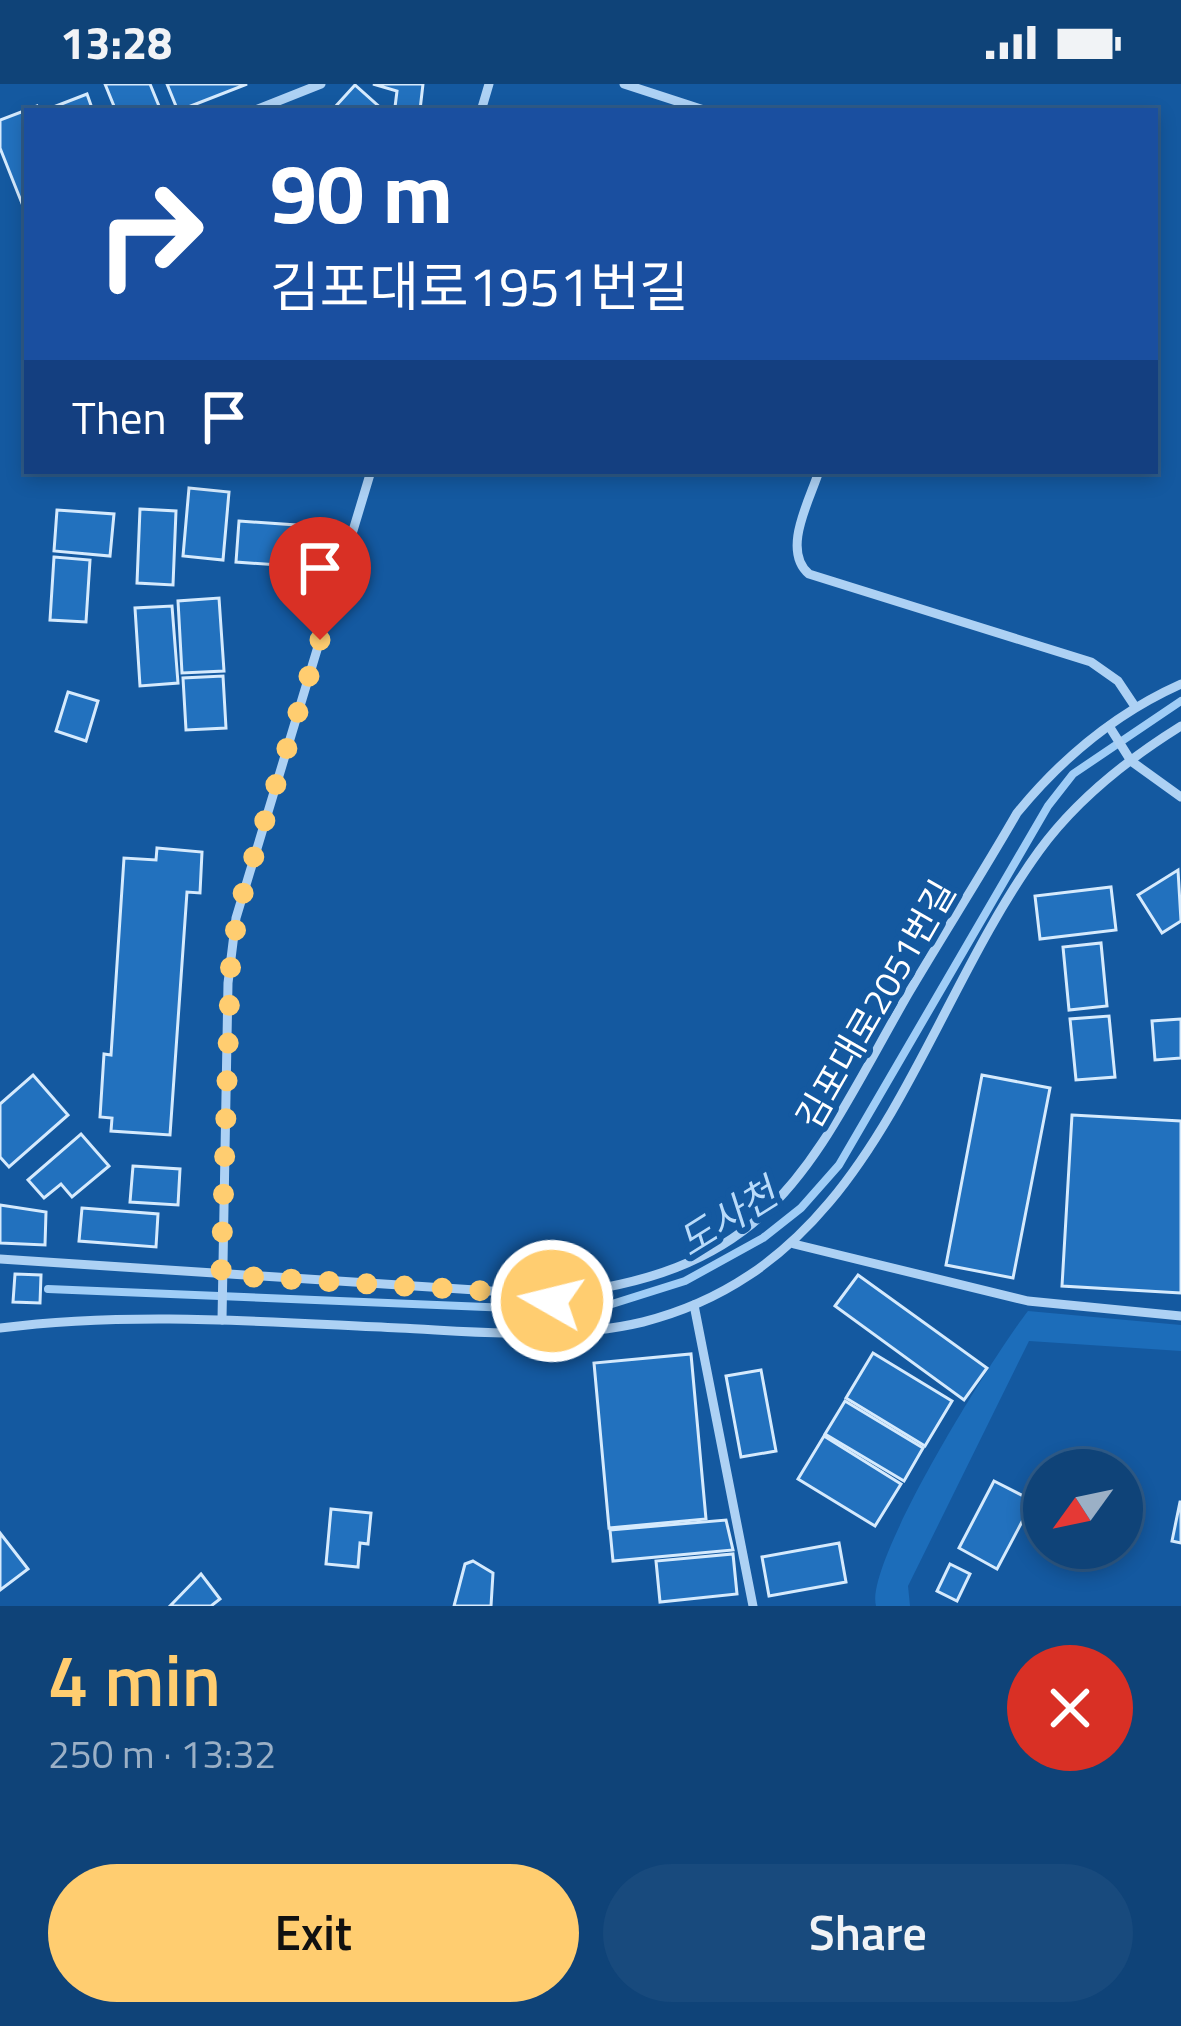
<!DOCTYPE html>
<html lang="en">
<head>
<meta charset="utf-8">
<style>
  :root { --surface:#0f4378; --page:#184a7d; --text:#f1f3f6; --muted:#9bb0c6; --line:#2f5c8a; --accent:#ffcd70 }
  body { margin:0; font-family:"Titillium Web","Noto Sans KR",sans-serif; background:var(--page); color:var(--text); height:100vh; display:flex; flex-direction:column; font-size:45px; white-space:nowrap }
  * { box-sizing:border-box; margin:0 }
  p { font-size:39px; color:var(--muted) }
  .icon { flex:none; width:66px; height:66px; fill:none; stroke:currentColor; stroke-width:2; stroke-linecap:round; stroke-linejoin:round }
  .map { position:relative; height:1522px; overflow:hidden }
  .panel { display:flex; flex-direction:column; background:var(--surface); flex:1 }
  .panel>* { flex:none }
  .guide { position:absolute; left:24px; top:24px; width:1134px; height:366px; border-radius:0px; box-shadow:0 6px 18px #0003,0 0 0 3px var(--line); background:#1a4fa0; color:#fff; overflow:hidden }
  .needle { width:78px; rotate:237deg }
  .fabs { position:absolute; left:1023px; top:1365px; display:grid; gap:24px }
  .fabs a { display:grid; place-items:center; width:120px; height:120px; border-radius:50%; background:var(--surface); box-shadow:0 6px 18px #0003,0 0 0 3px var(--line); font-size:60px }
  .pin { position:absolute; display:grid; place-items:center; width:102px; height:102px; color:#fff; margin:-123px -51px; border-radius:50% 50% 50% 0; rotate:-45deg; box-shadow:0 0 12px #0007 }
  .pin .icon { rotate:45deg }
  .me { position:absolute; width:132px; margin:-66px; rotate:278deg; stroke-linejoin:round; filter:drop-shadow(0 0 9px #0008) }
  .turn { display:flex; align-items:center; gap:42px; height:252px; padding:0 48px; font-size:54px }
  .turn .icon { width:156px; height:156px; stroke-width:2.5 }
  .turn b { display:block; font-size:84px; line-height:102px }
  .then { display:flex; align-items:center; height:114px; padding:0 48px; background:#0003; gap:24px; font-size:45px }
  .round { display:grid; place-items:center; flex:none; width:126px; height:126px; border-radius:63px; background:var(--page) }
  .head { display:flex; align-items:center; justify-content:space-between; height:204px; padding:0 48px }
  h1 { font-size:72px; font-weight:600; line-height:90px; color:var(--accent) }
  .cta { display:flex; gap:24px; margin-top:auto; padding:24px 48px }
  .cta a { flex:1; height:138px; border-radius:72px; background:var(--accent); color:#111; font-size:48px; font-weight:600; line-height:138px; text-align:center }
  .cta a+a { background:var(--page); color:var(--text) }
  .status { display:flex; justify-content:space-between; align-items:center; height:84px; padding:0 60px; background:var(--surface); direction:ltr }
  .status svg { height:33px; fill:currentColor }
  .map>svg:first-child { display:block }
  .green { fill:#1c6dba }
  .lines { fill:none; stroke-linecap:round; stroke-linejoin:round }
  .stream { stroke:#9fcdf7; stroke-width:8 }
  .building { fill:#2271be; stroke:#d5eafd; stroke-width:3 }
  .lane { stroke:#add1f4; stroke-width:9 }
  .route { stroke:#ffcd70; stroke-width:21; stroke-dasharray:0 37.8 }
  .labels { text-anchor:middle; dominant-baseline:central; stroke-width:12; stroke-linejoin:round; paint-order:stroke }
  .street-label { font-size:36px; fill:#fff; stroke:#1459a0 }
  .water-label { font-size:39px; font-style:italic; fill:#b9dbfa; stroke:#1459a0 }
</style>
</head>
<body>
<div class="status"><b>13:28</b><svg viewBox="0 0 49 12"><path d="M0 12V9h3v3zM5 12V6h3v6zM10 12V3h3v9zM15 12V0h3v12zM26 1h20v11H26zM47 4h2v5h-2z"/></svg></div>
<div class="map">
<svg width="1181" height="1522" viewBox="0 0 1181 1522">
  <rect width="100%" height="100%" fill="#1459a0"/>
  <path class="green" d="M1028,1227L1181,1241V1267L1029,1257L908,1502L910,1522H876C864,1478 995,1269 1028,1227Z"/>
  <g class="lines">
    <path class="stream" d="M48,1205L560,1226L612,1220L685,1197L763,1154L801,1124L839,1081L1048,722L1073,690L1181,617"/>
  </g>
  <g class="building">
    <path d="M105,0H150L161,27H116Z"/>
    <path d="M167,0H247L178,27Z"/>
    <path d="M373,0H423L420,26L395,23L397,7Z"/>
    <path d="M355,1L384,27L335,23Z"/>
    <path d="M87,10L93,27H52L51,24Z"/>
    <path d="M37,22L39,27H27L25,127L0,64V36Z"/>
    <path d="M189,404L229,408L223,476L183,472Z"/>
    <path d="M140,425L176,427L173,501L137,499Z"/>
    <path d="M57,426L114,430L110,472L54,467Z"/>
    <path d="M239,437L310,442L307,483L236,478Z"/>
    <path d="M54,473L90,476L86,538L50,536Z"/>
    <path d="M219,514L224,587L182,589L178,517Z"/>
    <path d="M172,522L178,599L140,602L135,524Z"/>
    <path d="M223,592L226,644L186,646L183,594Z"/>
    <path d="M68,608L98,617L86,657L56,647Z"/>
    <path d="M157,764L202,768L200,809L187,808L170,1051L111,1047L112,1034L100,1033L104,970L111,971L124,774L156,776Z"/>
    <path d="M1178,786L1181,837L1162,849L1138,811Z"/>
    <path d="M1111,803L1116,846L1040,855L1035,812Z"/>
    <path d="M1101,859L1107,922L1069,926L1063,863Z"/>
    <path d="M1109,932L1115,993L1076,996L1070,935Z"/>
    <path d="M1181,935V974L1155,976L1152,937Z"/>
    <path d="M33,991L68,1031L9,1083L0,1073V1020Z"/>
    <path d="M982,991L1050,1004L1013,1194L946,1181Z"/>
    <path d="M1072,1031L1181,1037V1209L1062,1202Z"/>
    <path d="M81,1050L109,1082L72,1113L61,1100L44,1114L28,1096Z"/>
    <path d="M133,1082L180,1085L178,1121L130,1118Z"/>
    <path d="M0,1121L46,1128L45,1161L0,1159Z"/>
    <path d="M82,1124L158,1130L156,1163L79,1157Z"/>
    <path d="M15,1190L41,1191L40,1219L13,1218Z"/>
    <path d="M858,1191L987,1284L964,1316L835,1222Z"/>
    <path d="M873,1269L952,1317L925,1362L846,1314Z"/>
    <path d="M691,1270L706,1435L609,1444L594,1279Z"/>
    <path d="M761,1286L776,1367L741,1373L726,1292Z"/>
    <path d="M845,1317L923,1364L904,1397L825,1350Z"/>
    <path d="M824,1352L901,1400L875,1442L798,1395Z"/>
    <path d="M994,1397L1033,1417L997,1485L959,1464Z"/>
    <path d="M1180,1418H1181V1459L1172,1457Z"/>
    <path d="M331,1425L371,1429L368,1460L360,1459L358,1483L326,1480Z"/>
    <path d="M726,1436L733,1466L613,1477L610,1446Z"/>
    <path d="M0,1449L28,1485L0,1506Z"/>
    <path d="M839,1459L846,1498L769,1512L762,1473Z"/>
    <path d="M733,1470L737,1510L660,1518L656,1477Z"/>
    <path d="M473,1477L493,1489L491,1522H454L465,1480Z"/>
    <path d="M950,1480L970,1490L957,1517L937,1507Z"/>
    <path d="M201,1490L220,1515L211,1522H170Z"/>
  </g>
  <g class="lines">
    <g class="lane">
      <path d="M624,0L707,27"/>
      <path d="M253,27L321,0"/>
      <path d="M481,27L489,0"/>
      <path d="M819,387C810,416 781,466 809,490L1091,578L1118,597L1134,621"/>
      <path d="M1109,642L1131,677L1181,713"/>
      <path d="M794,1160L1028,1217L1181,1232"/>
      <path d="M0,1175L552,1211C776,1188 809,1083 908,910C944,849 982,790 1017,729C1062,674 1116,629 1181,600"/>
      <path d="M552,1211L554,1250"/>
      <path d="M694,1221L753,1522"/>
      <path d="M222,1236L228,899L236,834L371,387"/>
      <path d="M0,1244C133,1227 266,1238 399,1244C480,1248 563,1257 643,1238C875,1179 916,937 1039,767C1076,716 1128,675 1181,642"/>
    </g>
  </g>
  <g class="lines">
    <path class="route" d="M320,556L244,805L231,868L221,1191L552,1211V1217"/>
  </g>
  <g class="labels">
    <g class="street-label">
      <text transform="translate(875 920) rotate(-60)">김포대로2051번길</text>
    </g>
    <g class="water-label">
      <text transform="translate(727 1133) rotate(-32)">도사천</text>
    </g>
  </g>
</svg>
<div class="fabs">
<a><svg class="needle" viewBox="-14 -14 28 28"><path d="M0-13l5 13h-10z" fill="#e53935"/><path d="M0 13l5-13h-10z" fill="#9bb0c6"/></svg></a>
</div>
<div class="pin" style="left:320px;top:556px;background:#d93025"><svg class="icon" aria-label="arrive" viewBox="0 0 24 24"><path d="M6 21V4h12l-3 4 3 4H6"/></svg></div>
<svg class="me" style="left:552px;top:1217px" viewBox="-20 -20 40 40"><circle r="17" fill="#ffcd70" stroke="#fff" stroke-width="3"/><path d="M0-11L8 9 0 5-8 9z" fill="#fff"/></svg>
<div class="guide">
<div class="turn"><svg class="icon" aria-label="right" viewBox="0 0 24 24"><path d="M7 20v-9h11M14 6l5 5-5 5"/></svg><div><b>90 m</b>김포대로1951번길</div></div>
<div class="then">Then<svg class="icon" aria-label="arrive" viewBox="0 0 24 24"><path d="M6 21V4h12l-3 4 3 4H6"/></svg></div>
</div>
</div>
<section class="panel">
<div class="head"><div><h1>4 min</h1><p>250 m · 13:32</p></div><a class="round" style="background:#d93025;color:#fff"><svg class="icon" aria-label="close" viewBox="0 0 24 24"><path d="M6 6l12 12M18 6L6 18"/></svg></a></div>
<div class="cta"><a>Exit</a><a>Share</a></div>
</section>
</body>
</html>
